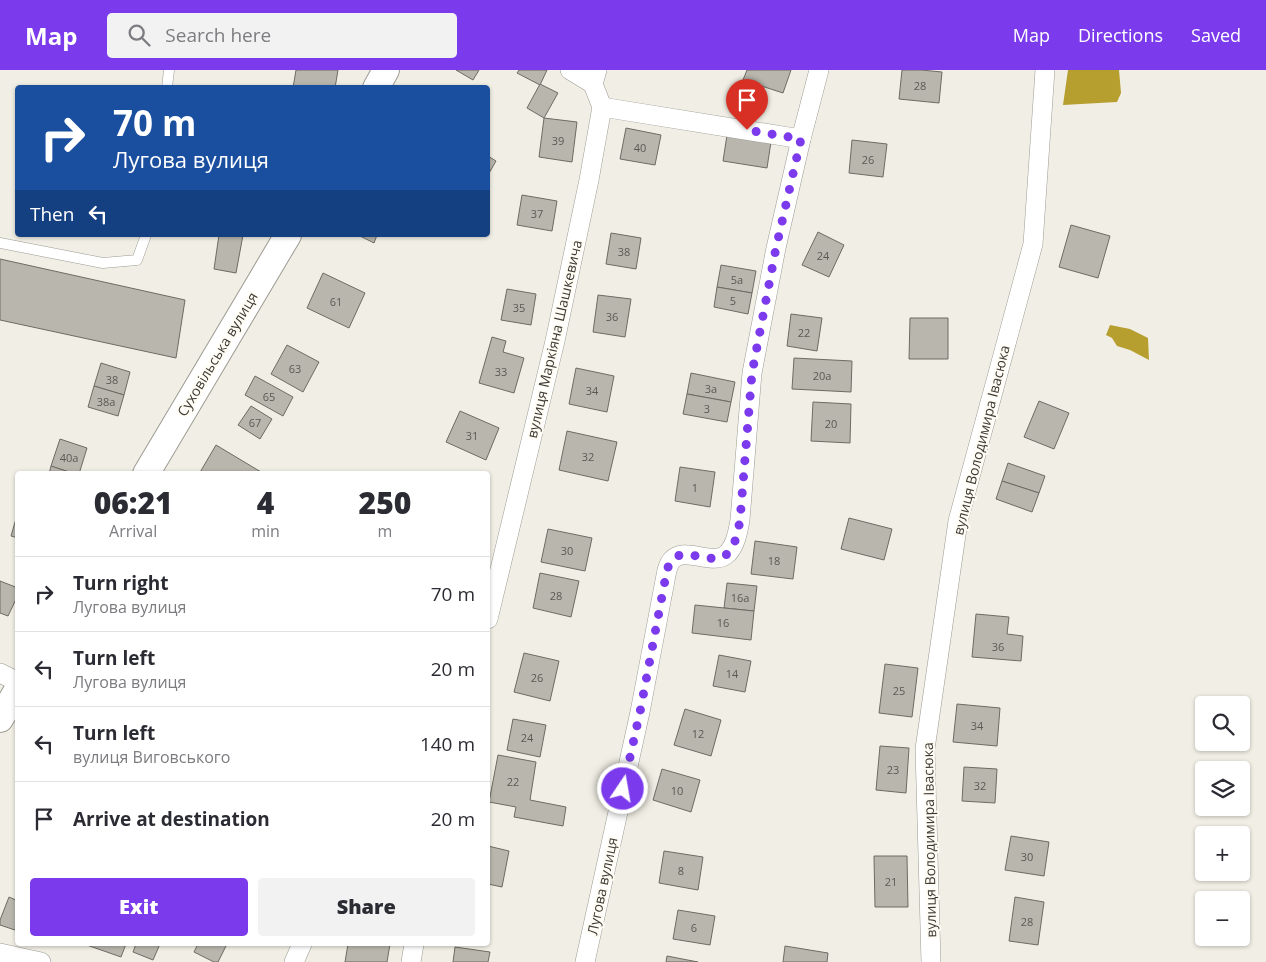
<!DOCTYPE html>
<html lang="en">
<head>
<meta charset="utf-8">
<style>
  :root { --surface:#fff; --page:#f2f2f3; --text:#2b2b33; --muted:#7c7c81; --line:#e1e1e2; --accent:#7c3aed }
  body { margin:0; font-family:"Open Sans",sans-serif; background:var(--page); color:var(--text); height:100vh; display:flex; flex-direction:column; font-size:19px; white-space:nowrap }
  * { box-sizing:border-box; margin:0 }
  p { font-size:16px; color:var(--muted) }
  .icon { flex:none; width:28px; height:28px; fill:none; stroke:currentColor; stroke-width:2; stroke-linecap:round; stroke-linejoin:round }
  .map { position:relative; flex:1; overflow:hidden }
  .details { position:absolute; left:15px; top:401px; width:475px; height:475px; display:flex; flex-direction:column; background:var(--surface); border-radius:5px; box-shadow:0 1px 4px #0004 }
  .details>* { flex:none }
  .top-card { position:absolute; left:15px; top:15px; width:475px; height:152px; border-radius:5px; box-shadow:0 1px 4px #0004; background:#1a4fa0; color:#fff; overflow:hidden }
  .fabs { position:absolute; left:1195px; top:626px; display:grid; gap:10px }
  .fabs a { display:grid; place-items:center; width:55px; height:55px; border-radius:5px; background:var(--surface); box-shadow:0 1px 4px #0004; font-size:25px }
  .pin { position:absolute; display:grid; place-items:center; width:42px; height:42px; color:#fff; margin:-51px -21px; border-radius:50% 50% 50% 0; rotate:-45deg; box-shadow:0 0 5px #0007 }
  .pin .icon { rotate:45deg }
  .me { position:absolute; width:55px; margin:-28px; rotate:12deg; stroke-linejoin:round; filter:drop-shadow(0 0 4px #0008) }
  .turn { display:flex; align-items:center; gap:18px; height:105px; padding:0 15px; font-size:22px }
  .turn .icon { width:65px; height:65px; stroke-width:2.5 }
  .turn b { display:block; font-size:35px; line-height:42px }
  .then { display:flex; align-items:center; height:48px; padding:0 15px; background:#0003; gap:10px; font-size:19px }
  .eta { display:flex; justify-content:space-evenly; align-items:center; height:85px; text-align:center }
  .eta b { font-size:30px; font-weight:800; line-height:35px }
  .primary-button { display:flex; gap:10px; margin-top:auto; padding:10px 15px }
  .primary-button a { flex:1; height:58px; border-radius:5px; background:var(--accent); color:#fff; font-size:20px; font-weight:800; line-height:58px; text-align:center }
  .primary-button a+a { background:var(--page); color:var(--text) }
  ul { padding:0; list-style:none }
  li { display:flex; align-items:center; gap:15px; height:75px; padding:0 15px; border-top:1px solid var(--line) }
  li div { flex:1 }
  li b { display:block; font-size:19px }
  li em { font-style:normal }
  header { display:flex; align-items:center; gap:30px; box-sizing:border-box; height:70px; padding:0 25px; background:var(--accent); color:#fff }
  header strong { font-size:24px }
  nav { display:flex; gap:28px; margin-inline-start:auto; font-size:18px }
  .search { width:350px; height:45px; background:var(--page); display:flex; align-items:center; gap:12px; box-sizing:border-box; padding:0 18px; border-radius:5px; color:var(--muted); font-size:19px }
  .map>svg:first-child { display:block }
  .water { fill:#b69e2f }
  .building { fill:#b8b6ad; stroke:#6d6b63 }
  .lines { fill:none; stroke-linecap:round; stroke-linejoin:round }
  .lane-casing { stroke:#9d9b92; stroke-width:11 }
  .street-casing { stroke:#9d9b92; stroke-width:20 }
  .secondary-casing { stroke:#9d9b92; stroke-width:28 }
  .lane { stroke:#fff; stroke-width:10 }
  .street { stroke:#fff; stroke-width:19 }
  .secondary { stroke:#fff; stroke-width:26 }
  .route { stroke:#7c3aed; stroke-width:9; stroke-dasharray:0 16.2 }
  .labels { text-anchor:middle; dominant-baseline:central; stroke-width:4; stroke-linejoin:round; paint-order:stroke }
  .number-label { font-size:11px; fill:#5a5954 }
  .street-label { font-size:14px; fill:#3b3a36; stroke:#fffcf3 }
</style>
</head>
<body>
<header>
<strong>Map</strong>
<div class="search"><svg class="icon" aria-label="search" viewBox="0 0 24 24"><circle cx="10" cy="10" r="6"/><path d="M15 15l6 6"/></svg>Search here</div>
<nav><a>Map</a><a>Directions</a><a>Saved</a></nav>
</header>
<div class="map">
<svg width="1266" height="892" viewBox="0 0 1266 892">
  <rect width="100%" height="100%" fill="#f1efe5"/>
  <g class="water">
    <path d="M1068,0H1119L1121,23L1117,32L1063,35Z"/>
    <path d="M1110,255L1130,259L1148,268L1149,290L1130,280L1117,276L1112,268L1106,265Z"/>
  </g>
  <g class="building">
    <path d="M296,0H338L335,18H293Z"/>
    <path d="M456,0H479L473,10Z"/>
    <path d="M519,0H547L540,15L517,3Z"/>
    <path d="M747,0H791L783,23L743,10Z"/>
    <path d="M902,0H921L942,2L939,33L899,29Z"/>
    <path d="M540,14L558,23L544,48L527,38Z"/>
    <path d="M544,48L577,52L572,92L539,87Z"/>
    <path d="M626,58L661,65L655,95L620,89Z"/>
    <path d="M727,65L771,72L767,98L723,91Z"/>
    <path d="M852,70L887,74L883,107L849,103Z"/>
    <path d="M488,86L496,91L488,105Z"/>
    <path d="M522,125L557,131L552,161L517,155Z"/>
    <path d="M1071,155L1110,166L1098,208L1059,197Z"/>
    <path d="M818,162L844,175L829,207L802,195Z"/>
    <path d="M611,163L641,168L636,199L606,194Z"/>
    <path d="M219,165H243L236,203L214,199Z"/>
    <path d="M358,165H377L374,173Z"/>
    <path d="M0,189L185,230L176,288L0,250Z"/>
    <path d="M721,195L756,201L752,223L717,217Z"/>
    <path d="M323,203L365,223L349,258L307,238Z"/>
    <path d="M717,217L752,223L748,244L714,237Z"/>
    <path d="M507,219L536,224L531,255L501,250Z"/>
    <path d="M598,225L631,229L625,267L593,262Z"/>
    <path d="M791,244L822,248L817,281L787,276Z"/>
    <path d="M910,248H948V289H909Z"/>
    <path d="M492,267L506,271L503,282L524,288L514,323L479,313Z"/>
    <path d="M287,275L319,292L303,322L271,304Z"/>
    <path d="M794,288L852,291L851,322L792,319Z"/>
    <path d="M101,293L130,302L124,325L94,316Z"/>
    <path d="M576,298L614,306L607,342L569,334Z"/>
    <path d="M691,303L735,312L731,332L687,324Z"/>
    <path d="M255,306L293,327L283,346L245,325Z"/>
    <path d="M94,316L124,325L118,346L88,337Z"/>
    <path d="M687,324L731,332L727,352L683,344Z"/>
    <path d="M1039,331L1069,343L1054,379L1024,367Z"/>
    <path d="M813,332L851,334L850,373L811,371Z"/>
    <path d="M251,336L272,349L260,369L238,355Z"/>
    <path d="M460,341L499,358L486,390L446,372Z"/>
    <path d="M567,361L617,372L608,411L559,400Z"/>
    <path d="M60,369L87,378L79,404H75L51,396Z"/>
    <path d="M216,375L261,402L260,404H199Z"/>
    <path d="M1008,393L1045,406L1039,423L1002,411Z"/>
    <path d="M51,396L75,404H49Z"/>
    <path d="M680,397L715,402L710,437L675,431Z"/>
    <path d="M1002,411L1039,423L1032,442L996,429Z"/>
    <path d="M18,442V468L11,466Z"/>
    <path d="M849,448L892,459L884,490L841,479Z"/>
    <path d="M548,459L592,468L585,501L541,492Z"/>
    <path d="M755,471L797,477L793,509L751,504Z"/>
    <path d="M540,503L579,511L571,547L533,538Z"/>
    <path d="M0,511L18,518V525L8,546L0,543Z"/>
    <path d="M727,513L757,516L754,541L724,538Z"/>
    <path d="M695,535L754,541L751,570L692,563Z"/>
    <path d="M976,544L1009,547L1007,564L1023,566L1021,591L972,587Z"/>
    <path d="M524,583L559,591L550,631L514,622Z"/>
    <path d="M719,585L751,591L745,622L713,616Z"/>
    <path d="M885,594L918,598L912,647L879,643Z"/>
    <path d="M957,634L1000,638L997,676L953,672Z"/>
    <path d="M685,639L721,650L711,686L674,675Z"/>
    <path d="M513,649L546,655L540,687L507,680Z"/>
    <path d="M880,676L909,678L906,723L876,720Z"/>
    <path d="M498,685L536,692L530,730L566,737L563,756L514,747L516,737L489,732Z"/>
    <path d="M964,697L997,699L995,733L962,731Z"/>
    <path d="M662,699L700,710L691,742L653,730Z"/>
    <path d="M1011,766L1049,772L1044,806L1005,800Z"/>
    <path d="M488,776L509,781L502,817L488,814Z"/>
    <path d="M664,781L703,787L698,820L659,813Z"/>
    <path d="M874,786H907L908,837H875Z"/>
    <path d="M9,827L18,831V861L0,855V850Z"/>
    <path d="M1015,827L1044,832L1038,875L1009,871Z"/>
    <path d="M678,840L715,846L710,875L673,869Z"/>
    <path d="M84,874H126L121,887Z"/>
    <path d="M136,874H160L153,890L133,882Z"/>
    <path d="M198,874H227L218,892H214L194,882Z"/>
    <path d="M348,874H390L387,892H345Z"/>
    <path d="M785,876L828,883L827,892H783Z"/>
    <path d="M455,877L490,882L488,892H453Z"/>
    <path d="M667,886L698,892H666Z"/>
  </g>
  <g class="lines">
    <defs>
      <g id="lane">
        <path d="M167,18L169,0"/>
        <path d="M0,173L103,193L137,190L146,165"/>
      </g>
      <g id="street">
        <path d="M570,0L593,14"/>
        <path d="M602,37L801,69"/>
        <path d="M488,549L555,271L589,110L602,37L593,14L597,0"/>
        <path d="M0,603L18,612"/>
        <path d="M0,883L41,892"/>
        <path d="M294,892L302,874"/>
        <path d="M411,892L414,874"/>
        <path d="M585,892L640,642L667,500C668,497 670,492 672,490C685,475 714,498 728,483C736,474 738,461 740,450L752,303L776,178L801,69L819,0"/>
        <path d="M931,892L925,679L958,451L1033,174L1045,0"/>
      </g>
      <g id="secondary">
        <path d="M376,18L386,0"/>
        <path d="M146,404L288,165"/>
        <path d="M0,649L18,619"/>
      </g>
    </defs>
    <use href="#lane" class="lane-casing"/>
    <use href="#street" class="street-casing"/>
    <use href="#secondary" class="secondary-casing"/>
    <use href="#lane" class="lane"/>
    <use href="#street" class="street"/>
    <use href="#secondary" class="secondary"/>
  </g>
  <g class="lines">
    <path class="route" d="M623,719L640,642L667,500C668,497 670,492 672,490C685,475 714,498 728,483C736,474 738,461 740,450L752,303L776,178L801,69L747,60"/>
  </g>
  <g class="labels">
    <g class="number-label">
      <text x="920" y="15">28</text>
      <text x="558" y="70">39</text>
      <text x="640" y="77">40</text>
      <text x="868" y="89">26</text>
      <text x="537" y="143">37</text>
      <text x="624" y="181">38</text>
      <text x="823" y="185">24</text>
      <text x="737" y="209">5а</text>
      <text x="733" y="230">5</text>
      <text x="336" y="231">61</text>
      <text x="519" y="237">35</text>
      <text x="612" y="246">36</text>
      <text x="804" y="262">22</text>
      <text x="295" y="298">63</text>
      <text x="501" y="301">33</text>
      <text x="822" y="305">20а</text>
      <text x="112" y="309">38</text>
      <text x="711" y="318">3а</text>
      <text x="592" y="320">34</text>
      <text x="269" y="326">65</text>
      <text x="106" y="331">38а</text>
      <text x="707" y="338">3</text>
      <text x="255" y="352">67</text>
      <text x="831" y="353">20</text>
      <text x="472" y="365">31</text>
      <text x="588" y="386">32</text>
      <text x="69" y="387">40а</text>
      <text x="695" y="417">1</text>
      <text x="567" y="480">30</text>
      <text x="774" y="490">18</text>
      <text x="556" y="525">28</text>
      <text x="740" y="527">16а</text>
      <text x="723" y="552">16</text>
      <text x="998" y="576">36</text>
      <text x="732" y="603">14</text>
      <text x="537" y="607">26</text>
      <text x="899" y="620">25</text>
      <text x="977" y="655">34</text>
      <text x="698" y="663">12</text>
      <text x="527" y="667">24</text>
      <text x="893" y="699">23</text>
      <text x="513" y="711">22</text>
      <text x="980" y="715">32</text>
      <text x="677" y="720">10</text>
      <text x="1027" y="786">30</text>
      <text x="681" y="800">8</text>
      <text x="891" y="811">21</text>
      <text x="1027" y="851">28</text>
      <text x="694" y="857">6</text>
    </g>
    <g class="street-label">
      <text transform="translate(554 269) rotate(-77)">вулиця Маркіяна Шашкевича</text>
      <text transform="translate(217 284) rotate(-59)">Суховільська вулиця</text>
      <text transform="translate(981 370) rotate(-76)">вулиця Володимира Івасюка</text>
      <text transform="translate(929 770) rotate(-91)">вулиця Володимира Івасюка</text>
      <text transform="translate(602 816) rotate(-78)">Лугова вулиця</text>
    </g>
  </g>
</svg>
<div class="fabs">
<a><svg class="icon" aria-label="search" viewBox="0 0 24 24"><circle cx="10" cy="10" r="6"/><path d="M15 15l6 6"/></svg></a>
<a><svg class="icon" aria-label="layers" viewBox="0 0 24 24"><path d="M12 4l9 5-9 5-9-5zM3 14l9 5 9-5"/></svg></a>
<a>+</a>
<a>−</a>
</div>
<div class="pin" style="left:747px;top:60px;background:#d93025"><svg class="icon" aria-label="arrive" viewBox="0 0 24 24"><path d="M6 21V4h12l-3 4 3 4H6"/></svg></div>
<svg class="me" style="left:623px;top:719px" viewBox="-20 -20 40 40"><circle r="17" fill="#7c3aed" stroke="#fff" stroke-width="3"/><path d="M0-11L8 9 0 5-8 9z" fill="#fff"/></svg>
<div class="top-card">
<div class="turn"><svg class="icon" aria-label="right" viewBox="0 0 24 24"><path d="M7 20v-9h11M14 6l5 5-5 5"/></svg><div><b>70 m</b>Лугова вулиця</div></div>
<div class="then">Then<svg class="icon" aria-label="left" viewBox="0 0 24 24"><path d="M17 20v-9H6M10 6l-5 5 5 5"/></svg></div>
</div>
<section class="details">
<div class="eta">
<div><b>06:21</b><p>Arrival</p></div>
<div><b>4</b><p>min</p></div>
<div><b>250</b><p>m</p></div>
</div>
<ul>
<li><svg class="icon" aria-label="right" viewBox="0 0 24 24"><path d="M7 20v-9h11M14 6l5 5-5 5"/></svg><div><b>Turn right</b><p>Лугова вулиця</p></div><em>70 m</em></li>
<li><svg class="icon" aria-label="left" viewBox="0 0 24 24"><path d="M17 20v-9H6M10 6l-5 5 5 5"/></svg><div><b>Turn left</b><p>Лугова вулиця</p></div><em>20 m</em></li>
<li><svg class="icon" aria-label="left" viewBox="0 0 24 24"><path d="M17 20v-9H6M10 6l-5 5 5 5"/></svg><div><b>Turn left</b><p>вулиця Виговського</p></div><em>140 m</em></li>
<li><svg class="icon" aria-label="arrive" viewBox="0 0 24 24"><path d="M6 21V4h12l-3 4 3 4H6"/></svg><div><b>Arrive at destination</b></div><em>20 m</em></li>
</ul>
<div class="primary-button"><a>Exit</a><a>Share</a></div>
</section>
</div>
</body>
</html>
